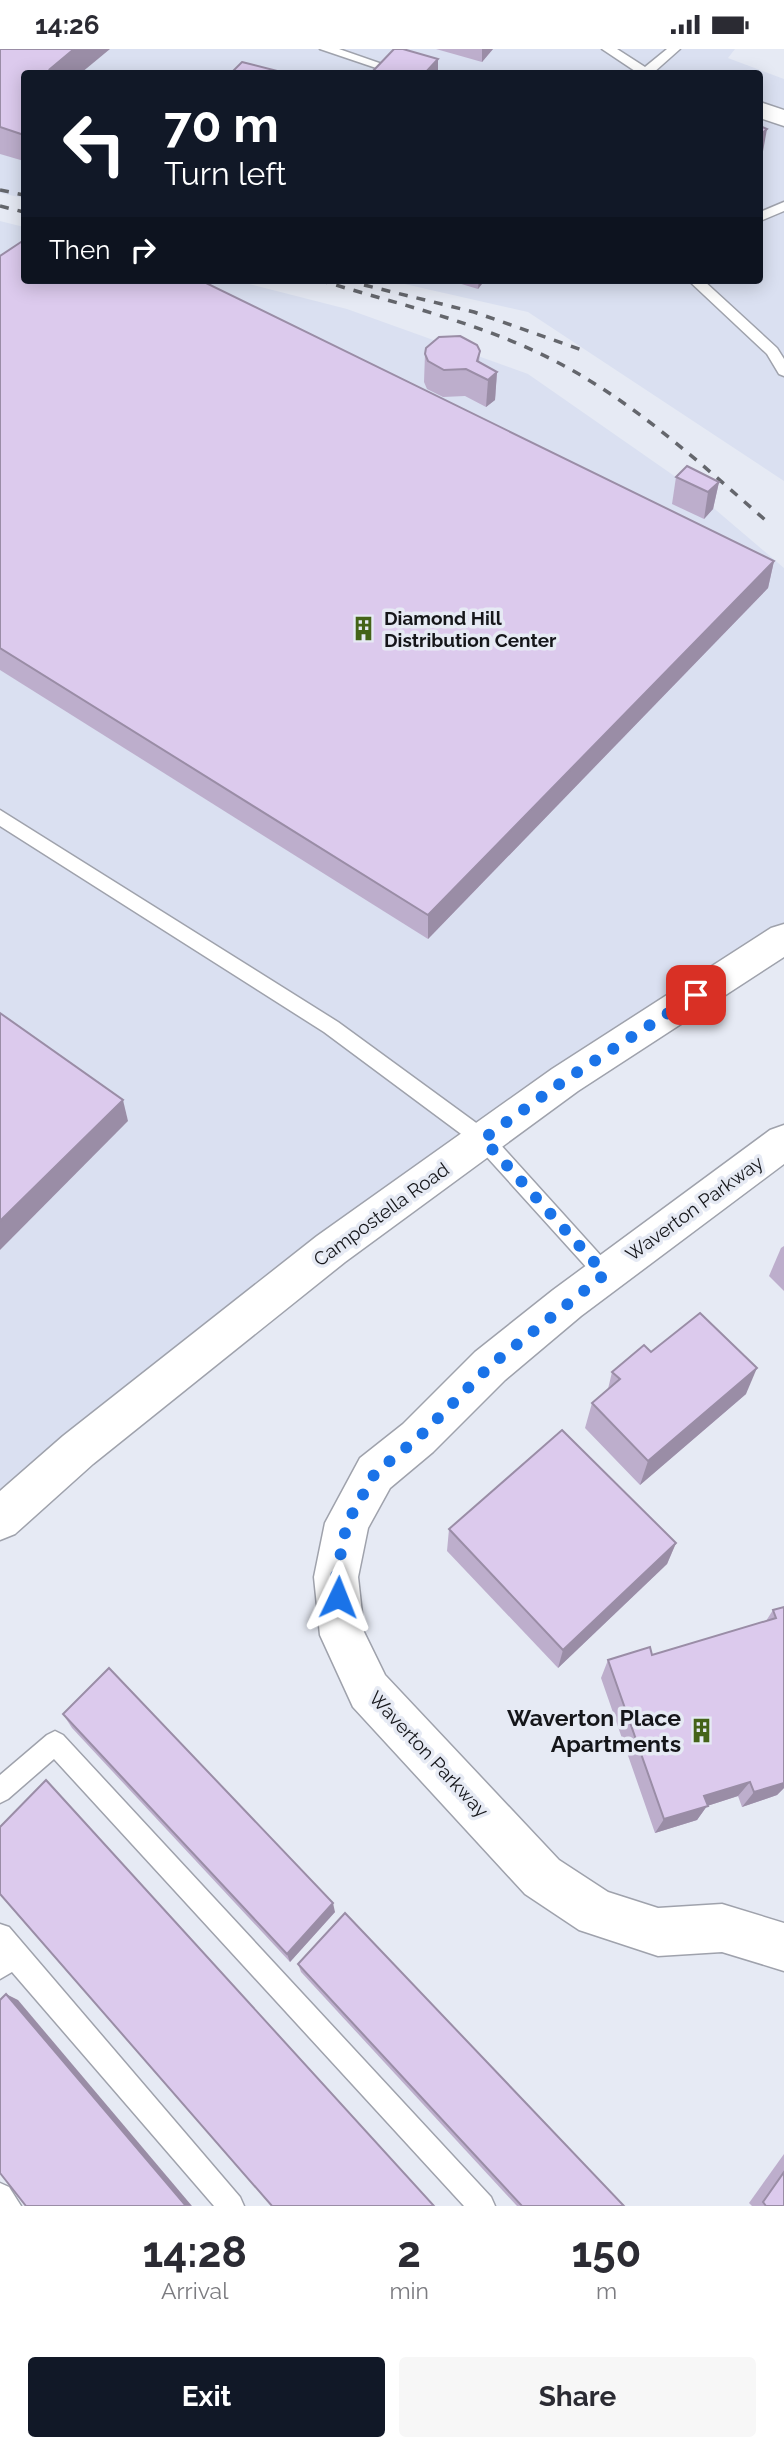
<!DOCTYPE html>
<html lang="en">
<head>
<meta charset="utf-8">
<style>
  :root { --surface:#fff; --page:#f7f7f7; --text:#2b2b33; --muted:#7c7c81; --accent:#111827 }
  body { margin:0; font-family:Raleway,sans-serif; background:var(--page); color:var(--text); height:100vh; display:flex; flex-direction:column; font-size:26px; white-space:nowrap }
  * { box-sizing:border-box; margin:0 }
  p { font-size:23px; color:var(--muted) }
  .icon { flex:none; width:38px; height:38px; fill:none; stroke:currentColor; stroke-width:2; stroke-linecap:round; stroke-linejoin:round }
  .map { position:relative; height:2157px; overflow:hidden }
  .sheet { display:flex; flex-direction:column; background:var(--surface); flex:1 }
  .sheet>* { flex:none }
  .top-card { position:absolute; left:21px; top:21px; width:742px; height:214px; border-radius:7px; box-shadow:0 4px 18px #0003; background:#111827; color:#fff; overflow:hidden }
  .pin { position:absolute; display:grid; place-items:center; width:60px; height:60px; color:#fff; margin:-30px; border-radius:14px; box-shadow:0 4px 10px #0006 }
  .me { position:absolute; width:77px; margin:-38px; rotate:2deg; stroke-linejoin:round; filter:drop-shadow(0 0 5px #0008) }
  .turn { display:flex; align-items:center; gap:24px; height:147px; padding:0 28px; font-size:32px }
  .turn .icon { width:91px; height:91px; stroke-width:2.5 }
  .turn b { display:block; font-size:49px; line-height:60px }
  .then { display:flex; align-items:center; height:66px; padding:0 28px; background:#0003; gap:14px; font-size:26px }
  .eta { display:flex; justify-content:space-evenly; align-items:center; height:119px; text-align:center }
  .eta b { font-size:42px; font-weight:700; line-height:49px }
  .primary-button { display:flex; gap:14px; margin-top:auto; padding:14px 28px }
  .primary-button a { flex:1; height:80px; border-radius:7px; background:var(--accent); color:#fff; font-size:28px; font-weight:700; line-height:80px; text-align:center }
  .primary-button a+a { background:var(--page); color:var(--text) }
  .status { display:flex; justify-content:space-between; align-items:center; height:49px; padding:0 35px; background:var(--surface); direction:ltr }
  .status svg { height:19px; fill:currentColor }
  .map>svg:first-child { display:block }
  .built { fill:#dae0f1 }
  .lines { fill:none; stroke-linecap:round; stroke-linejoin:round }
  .lane-casing { stroke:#9fa2ac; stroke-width:3 }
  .street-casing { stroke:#9fa2ac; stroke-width:3 }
  .secondary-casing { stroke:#9fa2ac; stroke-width:3 }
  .lane { fill:#fff; fill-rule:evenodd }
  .street { fill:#fff; fill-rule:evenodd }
  .secondary { fill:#fff; fill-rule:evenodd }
  .rail { stroke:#64666c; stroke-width:3.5; stroke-dasharray:9 9; stroke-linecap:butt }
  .wall { fill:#bdaecc }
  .shaded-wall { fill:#9a8da6 }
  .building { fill:#dccaed; stroke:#9a8da6; stroke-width:2 }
  .route { stroke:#1a73e8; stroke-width:12; stroke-dasharray:0 21.6 }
  .labels { text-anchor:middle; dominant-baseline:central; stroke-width:7; stroke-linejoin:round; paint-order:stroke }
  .poi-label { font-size:19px; font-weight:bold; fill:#15161a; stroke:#e6eaf4; text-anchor:start }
  .street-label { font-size:19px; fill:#15161a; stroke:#e6eaf4 }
  .near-poi-label { font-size:23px; font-weight:bold; fill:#15161a; stroke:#e6eaf4; text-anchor:end }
</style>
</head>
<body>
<div class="status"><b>14:26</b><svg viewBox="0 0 49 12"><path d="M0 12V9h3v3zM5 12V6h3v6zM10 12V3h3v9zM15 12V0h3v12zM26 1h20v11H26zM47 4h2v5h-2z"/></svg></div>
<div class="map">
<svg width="784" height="2157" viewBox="0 0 784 2157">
  <rect width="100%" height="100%" fill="#e6eaf4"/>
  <g class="built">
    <path d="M0,0H735L728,9L784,30V432L528,263L387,231H760V24H24V149L0,144Z"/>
    <path d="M0,172L24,178V231H233L347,260L528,325L683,433L784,519V891L0,1450Z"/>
  </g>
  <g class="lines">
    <defs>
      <g id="lane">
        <path d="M320,0H339L408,24H391Z"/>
        <path d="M602,0H617L645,18L667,0H680L653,24H638Z"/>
        <path d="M784,153V162L760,172V163Z"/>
        <path d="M688,231H703L777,299L784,310V327L779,325L767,305Z"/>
        <path d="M0,761L338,973L490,1084L612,1219L615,1225L612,1231L605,1234L598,1231L476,1096L324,983L0,777Z"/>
        <path d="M55,1682L63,1686L491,2148L495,2157H464L54,1710L8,1750L0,1754V1726L47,1686Z"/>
        <path d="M0,1875L9,1878L240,2148L244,2157H214L12,1923L0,1930Z"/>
        <path d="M0,2134L9,2138L21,2157H0Z"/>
      </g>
      <g id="street">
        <path d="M760,53L784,61V77L760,69Z"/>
        <path d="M784,1076V1115L581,1267L505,1331L433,1403L390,1439L368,1479L358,1528L364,1583L385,1626L559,1811L608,1843L658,1859L722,1855L784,1874V1922L722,1903L658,1907L579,1881L525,1845L353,1658L320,1586L314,1528L325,1474L360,1409L403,1375L475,1303L553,1241L770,1081Z"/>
      </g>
      <path id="secondary" d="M784,875V908L578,1042L345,1213L93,1415L15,1485L0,1491V1442L63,1387L317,1187L552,1020L771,879Z"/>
    </defs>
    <use href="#lane" class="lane-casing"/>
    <use href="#street" class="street-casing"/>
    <use href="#secondary" class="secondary-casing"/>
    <use href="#lane" class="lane"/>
    <use href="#street" class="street"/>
    <use href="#secondary" class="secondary"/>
    <g class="rail">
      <path d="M0,141L24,146"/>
      <path d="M0,157L24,163"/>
      <path d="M319,231C397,255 478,273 551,310C633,351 702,416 771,476"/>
      <path d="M364,236L474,263L582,301"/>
    </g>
  </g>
  <g class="wall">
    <path d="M0,0L24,24V112L0,105Z"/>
    <path d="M436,0H493L482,13Z"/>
    <path d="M0,207L774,512L768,539L428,890L0,621Z"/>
    <path d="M448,231H485L478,240Z"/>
    <path d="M480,302L479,314L497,323L495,351L486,358L465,347L443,348L427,340L424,333L425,305Z"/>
    <path d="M676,428L719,433L713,460L704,470L672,455Z"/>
    <path d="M784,1197V1242L769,1227L781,1199Z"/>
    <path d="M651,1303L746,1345L640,1436L585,1379L592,1354L608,1340L612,1323Z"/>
    <path d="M449,1480L676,1494L667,1515L558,1619L447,1502Z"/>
    <path d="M784,1558V1739L777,1746L742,1758L738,1747L707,1757L697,1771L655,1784L601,1629L608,1611L652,1606L766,1572L773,1561Z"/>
    <path d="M63,1665L335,1863L290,1913L72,1679Z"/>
    <path d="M298,1915L624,2157H517L301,1923Z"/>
    <path d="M784,2105V2157H752L749,2154Z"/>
  </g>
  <g class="shaded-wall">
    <path d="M74,0H110L81,24H50V20Z"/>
    <path d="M482,0H493L482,13Z"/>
    <path d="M438,10V24H425Z"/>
    <path d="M767,80L762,108L760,110V86Z"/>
    <path d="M479,231H485L478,240Z"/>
    <path d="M497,323L495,351L486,358L488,331Z"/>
    <path d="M719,433L713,460L704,470L708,443Z"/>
    <path d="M774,512L768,539L428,890V866Z"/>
    <path d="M123,1051L128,1072L0,1201V1172Z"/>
    <path d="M757,1319L746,1345L640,1436L648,1412Z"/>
    <path d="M676,1494L667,1515L558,1619L563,1601Z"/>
    <path d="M750,1733L738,1747L707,1757L697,1771L655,1784L664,1770L704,1747Z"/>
    <path d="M784,1734V1739L777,1746L742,1758L754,1743Z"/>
    <path d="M333,1854L335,1863L290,1913L287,1905Z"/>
    <path d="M6,1945L18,1951L192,2157H186Z"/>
  </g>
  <g class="building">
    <path d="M0,0H74L50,20L63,24H24V86L0,78Z"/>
    <path d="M394,0H403L438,10L425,24H382L373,22Z"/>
    <path d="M242,13L285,24H231Z"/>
    <path d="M760,77L767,80L760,86Z"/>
    <path d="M24,191V231H200L774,512L428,866L0,599V207Z"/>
    <path d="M460,287L477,296L480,302L477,312L497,323L488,331L466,320L444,321L428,312L425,305L426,299L439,288Z"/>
    <path d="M687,417L719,433L708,443L676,428Z"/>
    <path d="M0,964L123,1051L0,1172Z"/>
    <path d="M700,1264L757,1319L648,1412L592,1354L620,1330L612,1323L644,1296L651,1303Z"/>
    <path d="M562,1381L676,1494L563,1601L449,1480Z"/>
    <path d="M784,1558V1734L754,1743L750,1733L704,1747L708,1757L664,1770L608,1611L650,1598L652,1606L776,1569L773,1561Z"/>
    <path d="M109,1619L333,1854L287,1905L63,1665Z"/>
    <path d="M46,1731L434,2157H272L0,1845V1778Z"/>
    <path d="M345,1864L624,2157H522L298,1915Z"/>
    <path d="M6,1945L186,2157H26L0,2124V1951Z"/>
    <path d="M784,2123V2157H766L763,2153Z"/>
  </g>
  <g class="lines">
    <path class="route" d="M338,1548L336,1528L347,1474L375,1424L418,1389L490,1317L605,1225L483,1090L565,1031L696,946"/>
  </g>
  <defs>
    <symbol id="building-bare" viewBox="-9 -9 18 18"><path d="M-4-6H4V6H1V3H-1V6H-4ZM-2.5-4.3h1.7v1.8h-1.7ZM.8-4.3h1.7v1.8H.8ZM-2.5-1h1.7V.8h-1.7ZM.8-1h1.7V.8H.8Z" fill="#446318" stroke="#e6eaf4" stroke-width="2.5" paint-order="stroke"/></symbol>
  </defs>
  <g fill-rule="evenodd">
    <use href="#building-bare" x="346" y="562" width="35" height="35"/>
    <use href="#building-bare" x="684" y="1664" width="35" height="35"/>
  </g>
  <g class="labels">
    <g class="poi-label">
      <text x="384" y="569">Diamond Hill<tspan x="384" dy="22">Distribution Center</tspan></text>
    </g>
    <g class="street-label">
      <text transform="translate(694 1159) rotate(-36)">Waverton Parkway</text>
      <text transform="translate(381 1165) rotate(-36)">Campostella Road</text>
      <text transform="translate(429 1705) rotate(47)">Waverton Parkway</text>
    </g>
    <g class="near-poi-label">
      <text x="681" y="1668">Waverton Place<tspan x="681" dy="26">Apartments</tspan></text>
    </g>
  </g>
</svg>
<div class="pin" style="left:696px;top:946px;background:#d93025"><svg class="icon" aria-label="arrive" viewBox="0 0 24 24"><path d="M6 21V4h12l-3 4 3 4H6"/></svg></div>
<svg class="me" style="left:338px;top:1548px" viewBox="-20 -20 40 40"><path d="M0-17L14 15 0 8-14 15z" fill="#1a73e8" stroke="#fff" stroke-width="4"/></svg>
<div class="top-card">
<div class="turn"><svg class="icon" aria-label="left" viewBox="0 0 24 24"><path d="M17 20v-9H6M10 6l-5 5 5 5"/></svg><div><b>70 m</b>Turn left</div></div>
<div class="then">Then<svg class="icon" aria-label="right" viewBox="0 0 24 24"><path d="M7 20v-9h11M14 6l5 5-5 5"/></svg></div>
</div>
</div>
<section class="sheet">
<div class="eta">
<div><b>14:28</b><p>Arrival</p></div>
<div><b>2</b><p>min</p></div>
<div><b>150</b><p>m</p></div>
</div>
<div class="primary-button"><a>Exit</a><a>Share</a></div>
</section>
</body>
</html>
